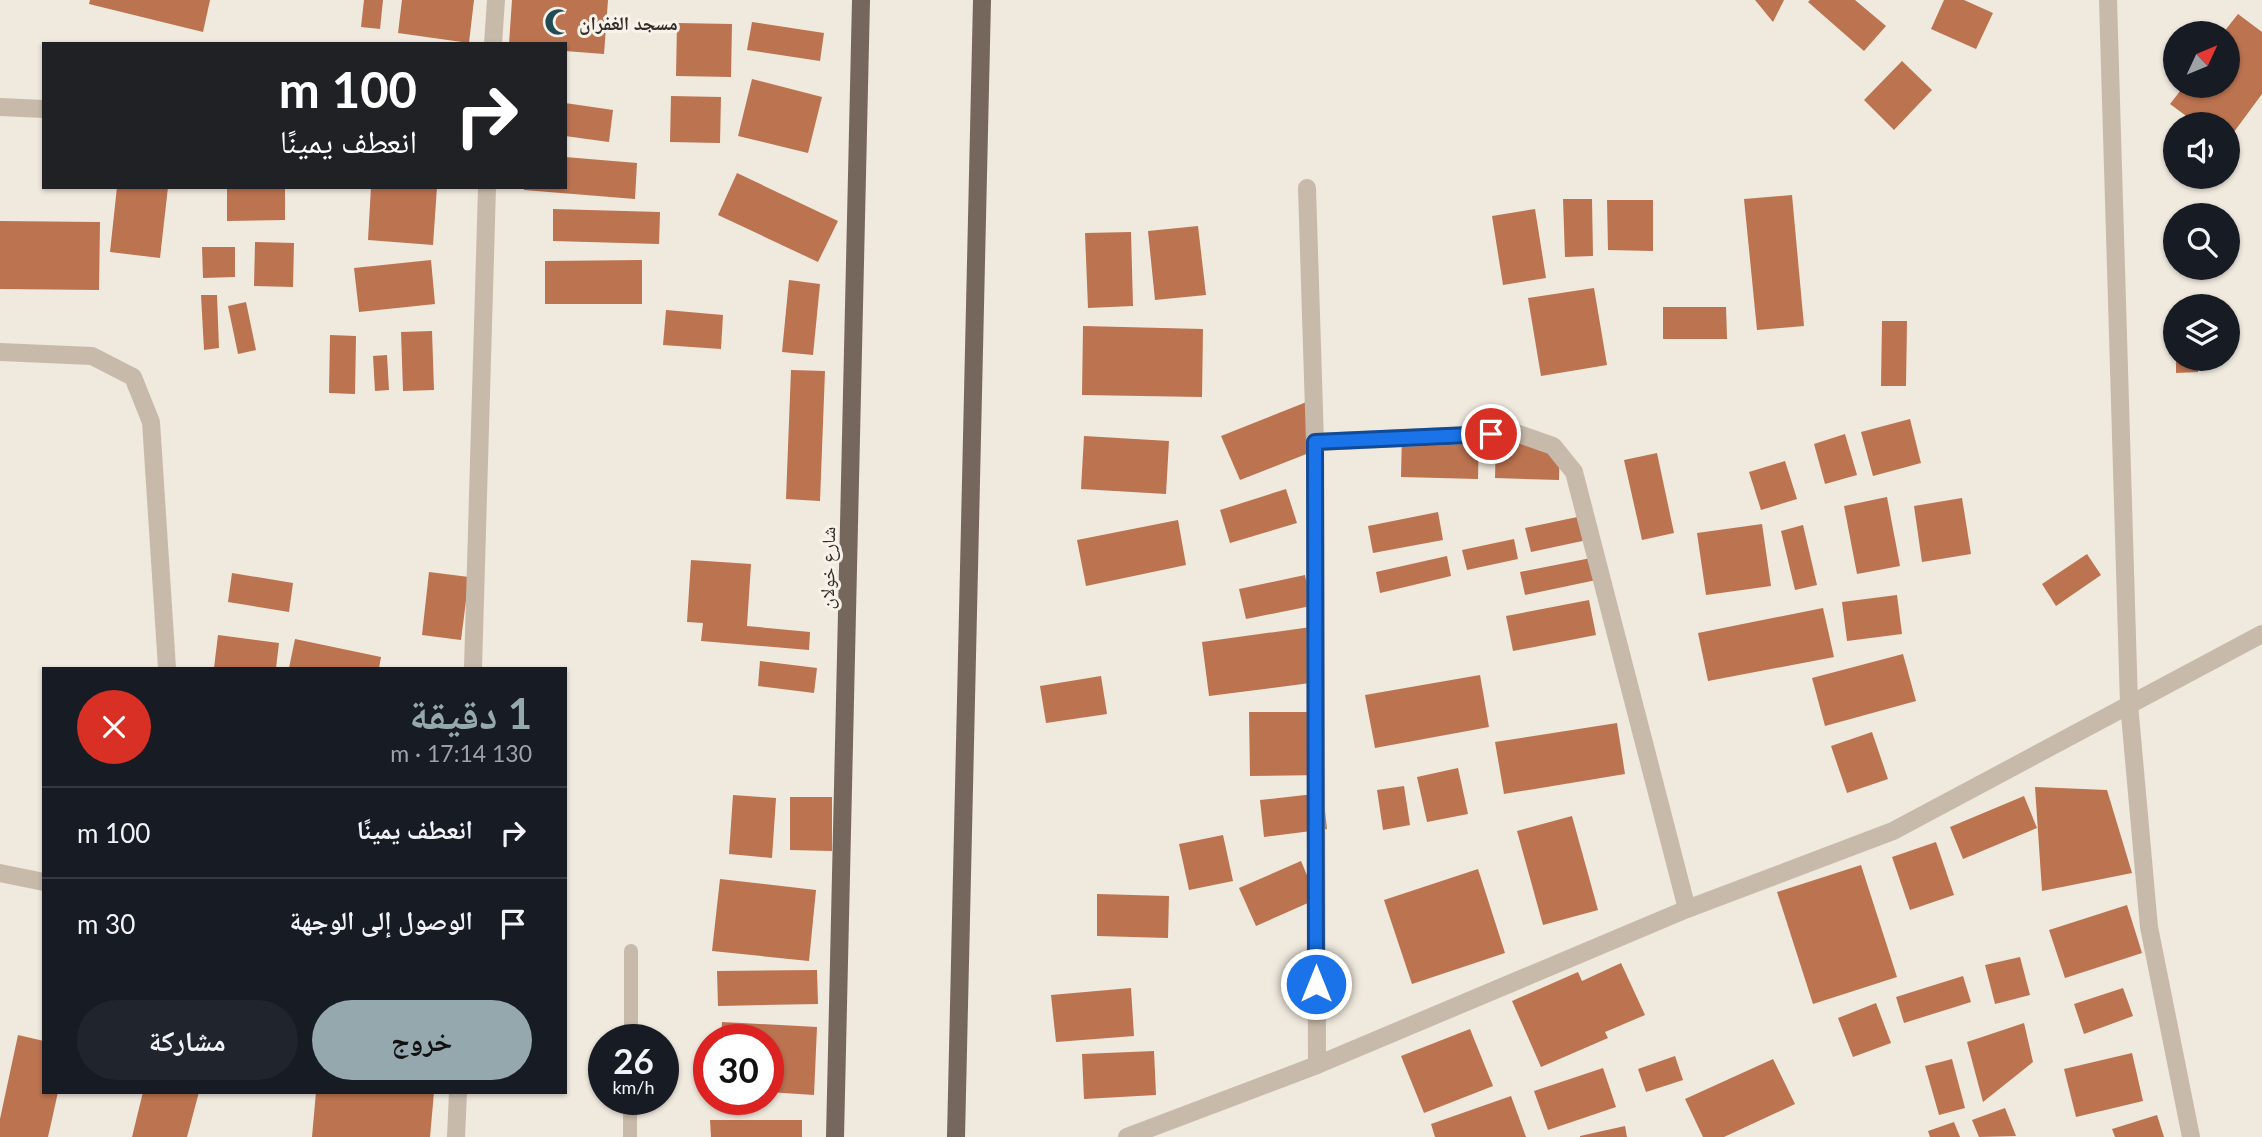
<!DOCTYPE html>
<html lang="ar">
<head>
<meta charset="utf-8">
<style>
  :root { --surface:#171b24; --page:#20242c; --text:#f1f3f6; --muted:#9ea1a6; --line:#363941; --accent:#94a8ad }
  body { margin:0; font-family:Lato,"Noto Naskh Arabic",sans-serif; background:var(--page); color:var(--text); direction:rtl; height:100vh; display:flex; flex-direction:column; font-size:26px; white-space:nowrap }
  * { box-sizing:border-box; margin:0 }
  p { font-size:23px; color:var(--muted) }
  .icon { flex:none; width:38px; height:38px; fill:none; stroke:currentColor; stroke-width:2; stroke-linecap:round; stroke-linejoin:round }
  .map { position:relative; flex:1; overflow:hidden; direction:ltr }
  .drawer { position:absolute; left:42px; top:667px; width:525px; height:427px; display:flex; flex-direction:column; background:var(--surface); border-radius:0px; box-shadow:0 2px 5px #0004; direction:rtl }
  .drawer>* { flex:none }
  .banner { position:absolute; left:42px; top:42px; width:525px; height:147px; border-radius:0px; box-shadow:0 2px 5px #0004; direction:rtl; background:#202124; color:#fff; overflow:hidden }
  .needle { width:46px; rotate:46deg }
  .fabs { position:absolute; left:2163px; top:21px; display:grid; gap:14px }
  .fabs a { display:grid; place-items:center; width:77px; height:77px; border-radius:50%; background:var(--surface); box-shadow:0 2px 5px #0004; font-size:35px }
  .speed { position:absolute; left:588px; top:1024px; display:flex; gap:14px; font-size:35px; font-weight:700; text-align:center }
  .speed>* { display:grid; place-content:center; width:91px; height:91px; border-radius:50%; background:var(--surface); box-shadow:0 2px 5px #0004; line-height:1 }
  .speed small { font-size:18px; font-weight:400 }
  .speed .limit { border:10px solid #d22; background:#fff; color:#111 }
  .pin { position:absolute; display:grid; place-items:center; width:60px; height:60px; color:#fff; margin:-30px; border:4px solid #fff; border-radius:50%; box-shadow:0 2px 7px #0007 }
  .me { position:absolute; width:77px; margin:-38px; rotate:0deg; stroke-linejoin:round; filter:drop-shadow(0 0 5px #0008) }
  .turn { display:flex; align-items:center; gap:24px; height:147px; padding:0 35px; font-size:32px }
  .turn .icon { width:91px; height:91px; stroke-width:2.5 }
  .turn b { display:block; font-size:49px; line-height:60px }
  .round { display:grid; place-items:center; flex:none; width:74px; height:74px; border-radius:37px; background:var(--page) }
  .head { display:flex; align-items:center; justify-content:space-between; height:119px; padding:0 35px }
  h1 { font-size:42px; font-weight:700; line-height:52px; color:var(--accent) }
  .button { display:flex; gap:14px; margin-top:auto; padding:14px 35px }
  .button a { flex:1; height:80px; border-radius:42px; background:var(--accent); color:#111; font-size:28px; font-weight:700; line-height:80px; text-align:center }
  .button a+a { background:var(--page); color:var(--text) }
  ul { padding:0; list-style:none }
  li { display:flex; align-items:center; gap:21px; height:91px; padding:0 35px; border-top:2px solid var(--line) }
  li div { flex:1 }
  li b { display:block; font-size:26px }
  li em { font-style:normal }
  .map>svg:first-child { display:block }
  .building { fill:#bc7350 }
  .lines { fill:none; stroke-linecap:round; stroke-linejoin:round }
  .lane { stroke:#c8baaa; stroke-width:14 }
  .street { stroke:#c8baaa; stroke-width:18 }
  .primary { stroke:#76675c; stroke-width:18 }
  .route-casing { stroke:#114b97; stroke-width:18 }
  .route { stroke:#1a73e8; stroke-width:12 }
  .labels { text-anchor:middle; dominant-baseline:central; stroke-width:6; stroke-linejoin:round; paint-order:stroke }
  .poi-label { font-size:19px; font-weight:bold; fill:#362e29; stroke:#f8f3ea; text-anchor:start }
  .street-label { font-size:19px; fill:#362e29; stroke:#f8f3ea }
</style>
</head>
<body>
<div class="map">
<svg width="2262" height="1137" viewBox="0 0 2262 1137">
  <rect width="100%" height="100%" fill="#f0e9de"/>
  <g class="building">
    <path d="M90,0H210L203,32L89,4Z"/>
    <path d="M364,0H383L380,29L361,27Z"/>
    <path d="M402,0H474L469,43L398,33Z"/>
    <path d="M512,0H608L604,54L565,51V44H509Z"/>
    <path d="M1755,0H1784L1773,22Z"/>
    <path d="M1810,0H1855L1886,26L1864,51L1808,2Z"/>
    <path d="M1944,0H1964L1993,13L1976,49L1931,29Z"/>
    <path d="M2238,14L2262,32V94L2228,140V124H2197L2170,104L2184,86H2228V33H2223Z"/>
    <path d="M752,22L824,33L820,61L747,50Z"/>
    <path d="M677,23L732,24L731,77L676,76Z"/>
    <path d="M1902,61L1932,90L1894,130L1864,100Z"/>
    <path d="M752,79L822,97L808,153L738,136Z"/>
    <path d="M671,96L721,97L720,143L670,142Z"/>
    <path d="M565,103L613,110L609,142L565,136Z"/>
    <path d="M565,157L637,163L635,199L524,190V187H565Z"/>
    <path d="M737,173L838,221L818,262L718,215Z"/>
    <path d="M117,187H168L160,258L110,252Z"/>
    <path d="M227,187H285V220L227,221Z"/>
    <path d="M371,187H437L433,245L368,240Z"/>
    <path d="M1792,195L1804,326L1757,330L1744,199Z"/>
    <path d="M1563,199H1592L1593,256L1565,257Z"/>
    <path d="M1607,200H1653V251L1608,250Z"/>
    <path d="M553,209L660,212L659,244L553,241Z"/>
    <path d="M1535,209L1546,278L1503,285L1492,216Z"/>
    <path d="M0,221L100,222L99,290L0,289Z"/>
    <path d="M1198,226L1206,295L1155,300L1148,231Z"/>
    <path d="M1131,232L1133,306L1088,308L1085,233Z"/>
    <path d="M255,242L294,243L293,287L254,286Z"/>
    <path d="M202,247H235V277L203,278Z"/>
    <path d="M431,260L435,304L359,312L354,268Z"/>
    <path d="M642,260V304H545V261Z"/>
    <path d="M789,280L820,284L813,355L782,352Z"/>
    <path d="M1594,288L1607,365L1541,376L1528,298Z"/>
    <path d="M201,295H217L219,348L204,350Z"/>
    <path d="M246,302L256,350L238,354L228,306Z"/>
    <path d="M1663,307H1726L1727,339H1663Z"/>
    <path d="M666,310L723,315L721,349L663,345Z"/>
    <path d="M1882,321H1907L1906,386H1881Z"/>
    <path d="M1083,326L1203,329L1202,397L1082,395Z"/>
    <path d="M432,331L434,390L403,391L401,332Z"/>
    <path d="M330,335L356,336L355,394L329,393Z"/>
    <path d="M387,355L389,390L375,391L373,356Z"/>
    <path d="M2176,359H2198V372L2176,373Z"/>
    <path d="M791,370L825,371L820,501L786,499Z"/>
    <path d="M1309,401L1327,446L1240,480L1221,436Z"/>
    <path d="M1910,419L1921,463L1873,476L1861,432Z"/>
    <path d="M1402,431L1479,433L1478,479L1401,477Z"/>
    <path d="M1845,434L1857,475L1825,484L1814,444Z"/>
    <path d="M1084,436L1169,441L1166,494L1081,489Z"/>
    <path d="M1496,438L1560,440L1559,480L1495,478Z"/>
    <path d="M1657,453L1674,533L1642,540L1624,460Z"/>
    <path d="M1785,461L1797,499L1761,510L1749,472Z"/>
    <path d="M1286,489L1297,523L1230,543L1220,510Z"/>
    <path d="M1887,497L1900,566L1857,574L1844,506Z"/>
    <path d="M1962,498L1971,554L1922,562L1914,506Z"/>
    <path d="M1438,512L1443,540L1373,553L1368,526Z"/>
    <path d="M1582,516L1587,540L1531,552L1525,528Z"/>
    <path d="M1178,520L1186,565L1086,586L1077,540Z"/>
    <path d="M1762,524L1771,586L1706,595L1697,533Z"/>
    <path d="M1803,525L1817,585L1795,590L1781,531Z"/>
    <path d="M1514,539L1518,559L1467,570L1462,550Z"/>
    <path d="M2087,554L2101,575L2056,606L2042,584Z"/>
    <path d="M1447,556L1451,576L1380,593L1376,572Z"/>
    <path d="M1596,557L1601,579L1525,595L1520,572Z"/>
    <path d="M691,560L751,564L747,626L810,632L809,650L701,641L703,623L687,622Z"/>
    <path d="M429,572L469,577L461,640L422,635Z"/>
    <path d="M232,573L293,583L289,612L228,602Z"/>
    <path d="M1305,575L1311,606L1246,619L1239,589Z"/>
    <path d="M1897,595L1902,634L1847,641L1842,602Z"/>
    <path d="M1589,600L1596,635L1513,651L1506,616Z"/>
    <path d="M1823,608L1834,657L1708,681L1698,633Z"/>
    <path d="M1311,627L1318,682L1209,696L1202,642Z"/>
    <path d="M218,635L279,643L276,668H214Z"/>
    <path d="M295,639L381,657L379,668H289Z"/>
    <path d="M1903,654L1916,701L1825,726L1812,678Z"/>
    <path d="M760,661L817,668L814,693L758,686Z"/>
    <path d="M1480,675L1489,727L1375,748L1365,695Z"/>
    <path d="M1101,676L1107,714L1046,723L1040,686Z"/>
    <path d="M1249,712H1323L1324,775L1250,776Z"/>
    <path d="M1617,723L1625,774L1504,794L1495,742Z"/>
    <path d="M1872,732L1888,779L1847,793L1831,746Z"/>
    <path d="M1458,768L1468,814L1427,822L1417,777Z"/>
    <path d="M1404,786L1410,825L1383,830L1377,790Z"/>
    <path d="M2035,787L2107,790L2132,873L2042,891Z"/>
    <path d="M1323,793L1327,829L1264,837L1260,800Z"/>
    <path d="M733,795L776,798L772,858L729,854Z"/>
    <path d="M2024,796L2037,828L1963,859L1950,827Z"/>
    <path d="M790,797H832V851L790,850Z"/>
    <path d="M1572,816L1598,910L1543,925L1517,831Z"/>
    <path d="M1223,835L1233,881L1189,890L1179,844Z"/>
    <path d="M1936,842L1954,895L1910,910L1892,857Z"/>
    <path d="M1301,861L1317,899L1256,926L1239,888Z"/>
    <path d="M1861,865L1897,977L1813,1004L1777,892Z"/>
    <path d="M1478,869L1505,953L1412,984L1384,900Z"/>
    <path d="M720,879L816,890L809,961L712,951Z"/>
    <path d="M1097,894L1169,896L1168,938L1097,936Z"/>
    <path d="M2127,905L2142,953L2065,978L2049,930Z"/>
    <path d="M2020,957L2030,995L1995,1004L1985,965Z"/>
    <path d="M1621,963L1645,1015L1605,1032L1608,1038L1541,1067L1512,1001L1578,972L1582,981Z"/>
    <path d="M817,970L818,1004L718,1006L717,971Z"/>
    <path d="M1963,976L1971,1002L1904,1023L1896,997Z"/>
    <path d="M1131,988L1134,1036L1056,1042L1051,995Z"/>
    <path d="M2123,988L2133,1016L2084,1034L2074,1004Z"/>
    <path d="M1876,1003L1891,1043L1853,1057L1838,1018Z"/>
    <path d="M722,1022L817,1027L814,1095L768,1092V1040H721Z"/>
    <path d="M2024,1023L2033,1062L1983,1102L1967,1042Z"/>
    <path d="M1470,1029L1493,1086L1424,1113L1401,1056Z"/>
    <path d="M18,1035L44,1041V1092H58L48,1137H0V1119Z"/>
    <path d="M1154,1051L1156,1095L1084,1099L1082,1054Z"/>
    <path d="M2132,1053L2143,1101L2076,1117L2064,1069Z"/>
    <path d="M1675,1056L1683,1080L1646,1092L1638,1069Z"/>
    <path d="M1773,1059L1795,1104L1724,1137H1703L1685,1099Z"/>
    <path d="M1952,1059L1965,1108L1939,1115L1925,1066Z"/>
    <path d="M1603,1068L1616,1107L1548,1130L1534,1091Z"/>
    <path d="M143,1092H199L187,1137H132Z"/>
    <path d="M316,1092H434L430,1137H312Z"/>
    <path d="M1511,1096L1526,1137H1435L1431,1124Z"/>
    <path d="M2005,1108L2016,1136L1979,1137L1972,1120Z"/>
    <path d="M2157,1115L2164,1137H2115L2112,1129Z"/>
    <path d="M710,1120H802V1137H711Z"/>
    <path d="M1954,1122L1960,1137H1930L1928,1131Z"/>
    <path d="M1625,1126L1627,1137H1580V1136Z"/>
  </g>
  <g class="lines">
    <g class="lane">
      <path d="M631,1040V951"/>
      <path d="M630,1137V1099"/>
    </g>
    <g class="street">
      <path d="M2108,0L2129,704L2149,927L2191,1137"/>
      <path d="M493,44L496,0"/>
      <path d="M0,107L44,109"/>
      <path d="M1307,188L1315,442L1317,1065"/>
      <path d="M0,352L92,356L133,377L151,422L167,668"/>
      <path d="M1315,442L1516,433L1553,446L1574,472L1687,909"/>
      <path d="M473,668L487,187"/>
      <path d="M0,873L44,882"/>
      <path d="M456,1137L458,1092"/>
      <path d="M1127,1137L1317,1065L1687,909L1893,831L2262,634"/>
    </g>
    <g class="primary">
      <path d="M835,1137L861,0"/>
      <path d="M956,1137L982,0"/>
    </g>
  </g>
  <g class="lines">
    <defs>
      <path id="route" d="M1316,984L1315,442L1491,434"/>
    </defs>
    <use href="#route" class="route-casing"/>
    <use href="#route" class="route"/>
  </g>
  <defs>
    <symbol id="mosque-bare" viewBox="-9 -9 18 18"><path d="M3.5-4.9A6 6 0 1 0 3.5 4.9A5 5 0 1 1 3.5-4.9Z" fill="#224c54" stroke="#f8f3ea" stroke-width="2.5" paint-order="stroke"/></symbol>
  </defs>
  <g fill-rule="evenodd">
    <use href="#mosque-bare" x="539" y="3" width="38" height="38"/>
  </g>
  <g class="labels">
    <g class="poi-label">
      <text x="579" y="22">مسجد الغفران</text>
    </g>
    <g class="street-label">
      <text transform="translate(827 568) rotate(-89)">شارع خولان</text>
    </g>
  </g>
</svg>
<div class="fabs">
<a><svg class="needle" viewBox="-14 -14 28 28"><path d="M0-13l5 13h-10z" fill="#e53935"/><path d="M0 13l5-13h-10z" fill="#9ea1a6"/></svg></a>
<a><svg class="icon" aria-label="sound" viewBox="0 0 24 24"><path d="M4 9h4l5-4v14l-5-4H4zM17 9q2 3 0 6"/></svg></a>
<a><svg class="icon" aria-label="search" viewBox="0 0 24 24"><circle cx="10" cy="10" r="6"/><path d="M15 15l6 6"/></svg></a>
<a><svg class="icon" aria-label="layers" viewBox="0 0 24 24"><path d="M12 4l9 5-9 5-9-5zM3 14l9 5 9-5"/></svg></a>
</div>
<div class="speed"><div>26<small>km/h</small></div><div class="limit">30</div></div>
<div class="pin" style="left:1491px;top:434px;background:#d93025"><svg class="icon" aria-label="arrive" viewBox="0 0 24 24"><path d="M6 21V4h12l-3 4 3 4H6"/></svg></div>
<svg class="me" style="left:1316px;top:984px" viewBox="-20 -20 40 40"><circle r="17" fill="#1a73e8" stroke="#fff" stroke-width="3"/><path d="M0-11L8 9 0 5-8 9z" fill="#fff"/></svg>
<div class="banner">
<div class="turn"><svg class="icon" aria-label="right" viewBox="0 0 24 24"><path d="M7 20v-9h11M14 6l5 5-5 5"/></svg><div><b>100 m</b>انعطف يمينًا</div></div>
</div>
<section class="drawer">
<div class="head"><div><h1>1 دقيقة</h1><p>130 m · 17:14</p></div><a class="round" style="background:#d93025;color:#fff"><svg class="icon" aria-label="close" viewBox="0 0 24 24"><path d="M6 6l12 12M18 6L6 18"/></svg></a></div>
<ul>
<li><svg class="icon" aria-label="right" viewBox="0 0 24 24"><path d="M7 20v-9h11M14 6l5 5-5 5"/></svg><div><b>انعطف يمينًا</b></div><em>100 m</em></li>
<li><svg class="icon" aria-label="arrive" viewBox="0 0 24 24"><path d="M6 21V4h12l-3 4 3 4H6"/></svg><div><b>الوصول إلى الوجهة</b></div><em>30 m</em></li>
</ul>
<div class="button"><a>خروج</a><a>مشاركة</a></div>
</section>
</div>
</body>
</html>
